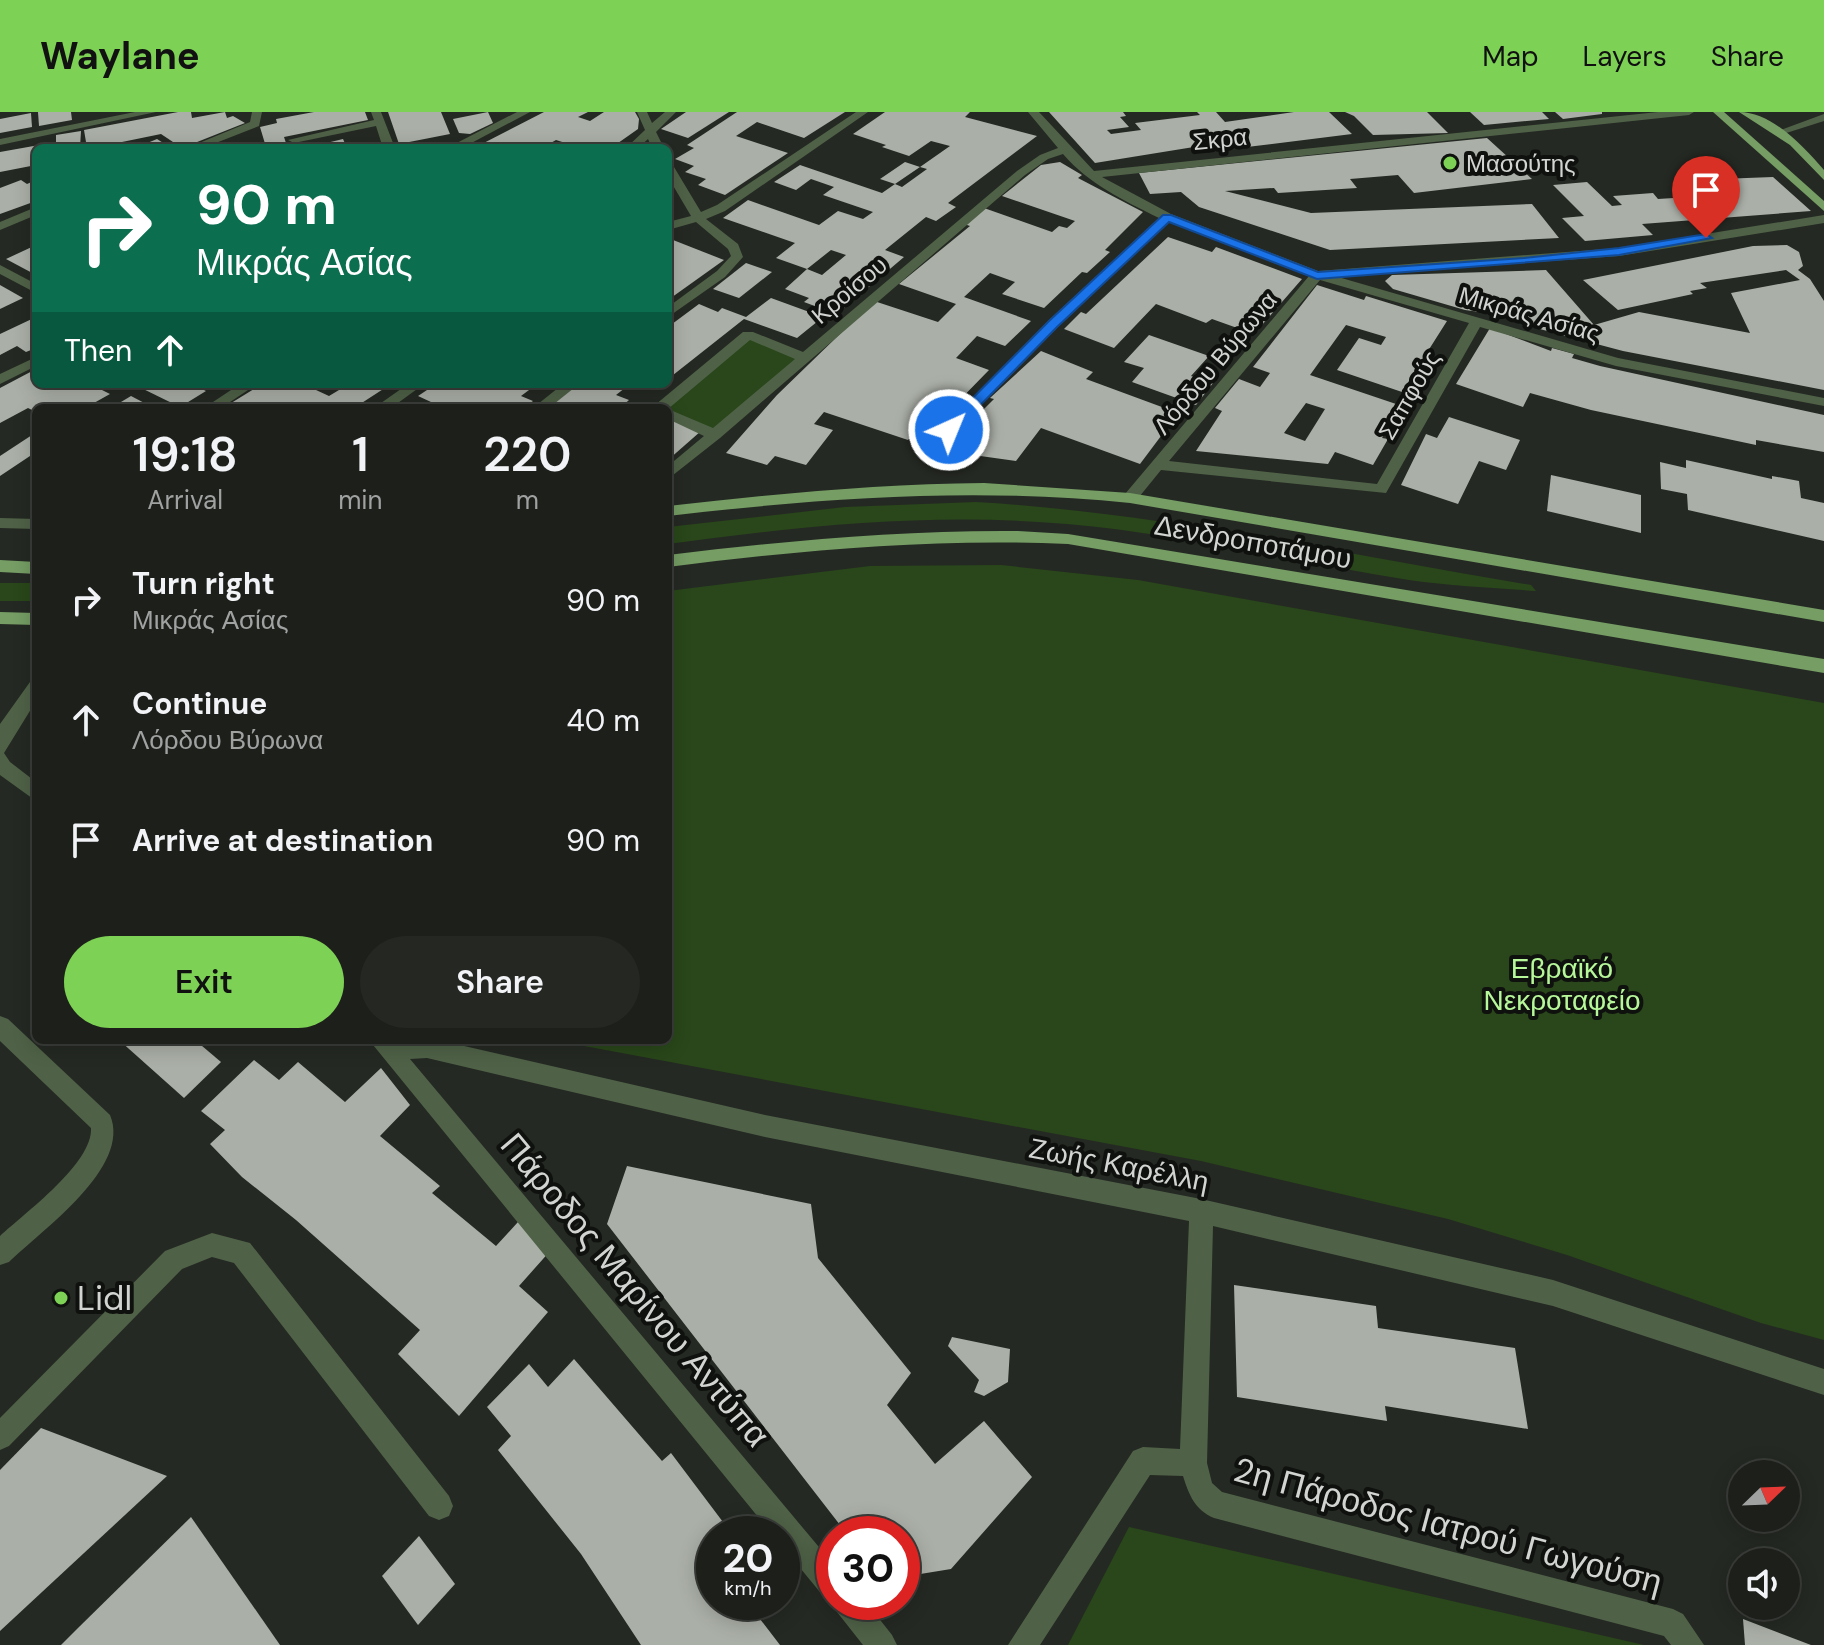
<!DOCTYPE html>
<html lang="en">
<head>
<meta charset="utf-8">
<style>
  :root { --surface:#1c1f1a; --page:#252723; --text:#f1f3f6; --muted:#a0a2a2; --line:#3a3d39; --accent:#7dd154 }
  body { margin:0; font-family:"DM Sans",sans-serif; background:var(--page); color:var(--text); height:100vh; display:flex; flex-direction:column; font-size:30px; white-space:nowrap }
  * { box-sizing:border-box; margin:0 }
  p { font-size:26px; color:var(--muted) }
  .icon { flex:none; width:44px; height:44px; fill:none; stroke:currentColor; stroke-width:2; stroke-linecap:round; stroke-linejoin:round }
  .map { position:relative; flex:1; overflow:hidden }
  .sheet { position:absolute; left:32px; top:292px; width:640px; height:640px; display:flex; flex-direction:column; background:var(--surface); border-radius:12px; box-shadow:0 4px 20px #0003,0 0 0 2px var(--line) }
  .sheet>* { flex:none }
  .top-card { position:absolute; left:32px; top:32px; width:640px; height:244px; border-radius:12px; box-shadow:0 4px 20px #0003,0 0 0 2px var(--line); background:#0b6e4f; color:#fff; overflow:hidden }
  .needle { width:52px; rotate:67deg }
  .tools { position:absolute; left:1728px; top:1348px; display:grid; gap:16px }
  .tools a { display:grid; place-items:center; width:72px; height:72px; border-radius:50%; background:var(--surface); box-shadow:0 4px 20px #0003,0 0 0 2px var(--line); font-size:40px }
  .speed { position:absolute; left:696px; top:1404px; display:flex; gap:16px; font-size:40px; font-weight:700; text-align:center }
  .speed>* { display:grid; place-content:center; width:104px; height:104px; border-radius:50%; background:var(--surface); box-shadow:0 4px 20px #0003,0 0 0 2px var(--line); line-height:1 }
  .speed small { font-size:20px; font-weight:400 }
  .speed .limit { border:12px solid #d22; background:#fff; color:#111 }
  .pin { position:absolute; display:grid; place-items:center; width:68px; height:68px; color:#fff; margin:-82px -34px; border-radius:50% 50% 50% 0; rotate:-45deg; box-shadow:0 0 8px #0007 }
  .pin .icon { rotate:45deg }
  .me { position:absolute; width:88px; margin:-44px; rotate:44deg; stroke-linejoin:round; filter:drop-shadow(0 0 6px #0008) }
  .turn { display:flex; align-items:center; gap:28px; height:168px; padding:0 32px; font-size:36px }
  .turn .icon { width:104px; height:104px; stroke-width:2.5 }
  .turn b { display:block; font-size:56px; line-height:68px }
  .then { display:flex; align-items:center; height:76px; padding:0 32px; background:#0003; gap:16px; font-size:30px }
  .eta { display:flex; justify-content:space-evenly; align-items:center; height:136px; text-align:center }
  .eta b { font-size:48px; font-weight:600; line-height:56px }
  .button { display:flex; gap:16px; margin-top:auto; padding:16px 32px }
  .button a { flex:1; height:92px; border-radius:48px; background:var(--accent); color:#111; font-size:32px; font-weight:600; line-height:92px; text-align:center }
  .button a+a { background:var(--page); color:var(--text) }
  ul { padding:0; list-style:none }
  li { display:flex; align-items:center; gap:24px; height:120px; padding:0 32px }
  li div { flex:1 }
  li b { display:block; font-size:30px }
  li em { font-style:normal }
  header { display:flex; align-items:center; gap:48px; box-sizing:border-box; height:112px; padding:0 40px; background:var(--accent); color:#111 }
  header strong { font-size:38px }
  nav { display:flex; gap:44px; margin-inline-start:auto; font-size:28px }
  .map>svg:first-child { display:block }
  .green { fill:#29471a }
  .building { fill:#aaafa7; fill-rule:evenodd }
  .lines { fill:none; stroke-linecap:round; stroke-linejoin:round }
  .minor { fill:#4f6247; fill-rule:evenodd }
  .major { fill:#759d64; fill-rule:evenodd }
  .route { fill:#1a73e8; stroke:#114b97; stroke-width:2 }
  .poi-dot { fill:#7dd154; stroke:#0f110e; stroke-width:3 }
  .labels { text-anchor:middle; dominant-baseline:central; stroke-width:8; stroke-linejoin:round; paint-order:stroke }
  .far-street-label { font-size:24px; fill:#d1d4d0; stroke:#0f110e }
  .far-poi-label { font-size:24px; fill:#d1d4d0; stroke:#0f110e; text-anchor:start }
  .street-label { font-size:28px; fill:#d1d4d0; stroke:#0f110e }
  .park-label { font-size:28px; fill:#b6f799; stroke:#0f110e }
  .near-street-label { font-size:34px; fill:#d1d4d0; stroke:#0f110e }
  .near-poi-label { font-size:34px; fill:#d1d4d0; stroke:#0f110e; text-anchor:start }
</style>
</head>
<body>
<header>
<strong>Waylane</strong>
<nav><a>Map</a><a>Layers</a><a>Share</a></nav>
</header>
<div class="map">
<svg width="1824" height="1533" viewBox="0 0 1824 1533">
  <rect width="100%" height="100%" fill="#252923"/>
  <g class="green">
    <path d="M748,223L803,245L715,323L668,301V296H660Z"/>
    <path d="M976,390C1163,401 1347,443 1531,473L1536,479C1494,476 1451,474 1409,468C1295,450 1182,422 1067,412C933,400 801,414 668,432V415L845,395Z"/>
    <path d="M1001,453L1138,468L1824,591V1228L1761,1211L1567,1143L1448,1107L1201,1049L552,928H668V479L870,454Z"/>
    <rect x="0" y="471" width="36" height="18"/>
    <path d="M1129,1415L1644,1533H1068Z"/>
  </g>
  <g class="building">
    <path d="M38,0H71L72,8L39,14Z"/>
    <path d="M178,0H191L192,6L225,0L227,6L233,4L245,11L182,36L161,22L122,30L123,36H87L84,18Z"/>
    <path d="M314,0H365L368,8L284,25L286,31L266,35L260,15L277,11L276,7Z"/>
    <path d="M388,0H441L450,22L399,32Z"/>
    <path d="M488,0L493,11L470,22L459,21L453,7Z"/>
    <path d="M544,0H588L578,5L590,9L604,0H635L639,7L638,17L611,36H581L556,28L542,36H474Z"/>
    <path d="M686,0H729L688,26L661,17Z"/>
    <path d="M737,0H845L804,26L757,10L736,24L788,41L725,83L698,73L706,67L685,60L694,54L675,47L694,36L687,33Z"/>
    <path d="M885,0H970L965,5L1037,24L948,91L956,95L936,109L926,105L885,138L904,145L844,196L827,190L820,196L804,190L809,186L785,177L807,157L822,163L846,143L831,138L807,157L776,146L795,131L723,106L748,88L819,113L838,99L863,107L873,100L823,83L834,75L811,67L796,78L774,70L800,53L882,81L895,72L902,75L927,57L920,55L950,34L931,29L909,44L882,35L886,33L853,22Z"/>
    <path d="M1049,0H1123L1126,4L1120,5L1129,15L1107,18L1111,22L1141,18L1135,11L1200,3L1197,0H1216L1225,10L1294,0H1329L1352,22L1247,35L1245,33L1203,38L1200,34L1095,51Z"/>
    <path d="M1345,0H1427L1448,21L1373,23L1354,4Z"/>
    <path d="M1470,0H1542L1549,7L1484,13Z"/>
    <path d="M1555,0H1602V2L1563,7Z"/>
    <path d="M31,1L32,15L0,21V7Z"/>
    <path d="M81,19L80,36H36V53L0,60V40L56,30V23Z"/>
    <path d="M1487,26L1532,67L1414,81L1398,63L1350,67L1357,76L1278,81L1274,76L1225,79L1311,101L1532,92L1559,126L1330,138L1199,95L1181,80L1150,82L1139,61Z"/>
    <path d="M157,27L171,36H135Z"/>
    <path d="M343,27L347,36H311L310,35Z"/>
    <path d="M905,50L920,55L895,72L880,67Z"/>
    <path d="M1060,50L1082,63L1078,66L1143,100L1105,138L1110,140L1087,161L1082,160L1044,196L1002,182L1015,170L990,161L964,185L1031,209L1005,234L977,224L956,246L989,258L949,299L938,294L908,328L824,300L814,312L833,318L806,353L775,344L767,353L726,341L777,283L874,189L938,210L956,192L899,172L970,114L964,112L984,96L1052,120L1059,114L1067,116L1075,109L1002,84L1041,53Z"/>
    <path d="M1773,65L1811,99L1642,112L1653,123L1585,129L1562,106L1584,104L1553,73L1587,70L1612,94L1622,93L1613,84L1653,81L1658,87L1736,82L1720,67Z"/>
    <path d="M21,68L27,72L36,68V89L0,102V76Z"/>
    <path d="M1168,125L1212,140L1216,135L1302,167L1254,222L1212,207L1206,211L1156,192L1114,236L1064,217L1081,200L1086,202Z"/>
    <path d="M668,126L724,148L668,188Z"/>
    <path d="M36,133V163L6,147Z"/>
    <path d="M1787,133L1799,140L1803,154L1798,158L1810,167L1824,189V278L1623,239L1536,216L1525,210L1524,206L1465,198L1393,177L1385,169L1392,163L1546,158L1594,213L1639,200L1750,221L1731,181L1800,168L1786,158L1700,171L1707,176L1690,179L1693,182L1618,198L1583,168L1753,134Z"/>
    <path d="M746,151L772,160L739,186L713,177Z"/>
    <path d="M0,173L23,186L0,197Z"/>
    <path d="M1317,173L1364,188L1366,184L1447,209L1402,280L1337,258L1359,226L1381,233L1386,225L1346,213L1310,263L1402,294L1382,326L1388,327L1373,353L1335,340L1328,352L1196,339L1222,299L1215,296L1239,267L1260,275L1270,261L1253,255ZM1306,291L1325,297L1305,329L1284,321Z"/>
    <path d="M771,186L823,205L797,226L744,207L668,267V215L699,192L718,200L722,196L746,205Z"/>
    <path d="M36,205V236L26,240L17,234L0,243V222Z"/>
    <path d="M1490,216L1551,239L1552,236L1574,242L1572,246L1600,254L1824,303V340L1756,328V333L1591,298L1530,281L1523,295L1456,272Z"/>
    <path d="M1149,223L1209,244L1191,264L1213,271L1196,293L1132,270L1144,256L1124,250Z"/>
    <path d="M1041,239L1093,260L1086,267L1170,298L1156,317L1164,320L1140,352L1041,316L1016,349L966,342L948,333L994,287L990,286Z"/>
    <path d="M36,257V272H90L110,282L85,296H36V300L28,296L0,311V276Z"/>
    <path d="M133,272H191L206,279L180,295Z"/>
    <path d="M262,272H303L329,284L349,272H391L354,296H223Z"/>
    <path d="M436,272H537L521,284L533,289L524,296H444L418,284Z"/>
    <path d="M573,272H630L616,283L629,288L620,296H542Z"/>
    <path d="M131,284L154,296H111Z"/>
    <path d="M1449,305L1520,328L1506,358L1479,349L1458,392L1401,373L1426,322L1437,326Z"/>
    <path d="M668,306L701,319L668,348Z"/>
    <path d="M32,323L36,324V340L0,364V344Z"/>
    <path d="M1686,348L1772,367V364L1799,369L1801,386L1824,391V429L1688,398L1687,382L1661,377L1660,350L1686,356Z"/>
    <path d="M1551,363L1641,383V421L1547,399Z"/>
    <path d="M119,928H195L221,950L184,986Z"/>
    <path d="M254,948L279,968L298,950L345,990L381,956L410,993L380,1024L440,1074L432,1081L496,1134L518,1110L551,1138L519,1174L548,1200L459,1304L398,1242L420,1218L296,1108L242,1065L210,1032L225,1018L201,999Z"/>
    <path d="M627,1054L811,1092L818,1146L911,1261L887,1293L935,1352L984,1309L1032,1365L951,1457L902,1465V1422H847L607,1112Z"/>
    <path d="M1234,1173L1376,1194L1378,1216L1515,1236L1528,1317L1385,1294L1387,1309L1237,1285Z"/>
    <path d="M952,1225L1010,1237L1008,1270L984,1284L974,1280L979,1268L948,1234Z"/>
    <path d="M574,1247L662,1349L671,1341L732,1422H714V1490H747L780,1533H641L581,1442L498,1338L511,1324L487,1295L529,1252L548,1275Z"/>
    <path d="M41,1316L167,1364L0,1519V1358Z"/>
    <path d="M191,1405L280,1533H61L78,1516Z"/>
    <path d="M419,1424L455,1472L418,1513L382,1464Z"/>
    <path d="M1743,1507L1811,1533H1745Z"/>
  </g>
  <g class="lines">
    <g class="minor">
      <path d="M135,0H156L0,33V27Z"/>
      <path d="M252,0H262L259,14L203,36H187L250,10Z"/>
      <path d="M371,0H381L395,36H383L376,14L294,31L288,28L374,8Z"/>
      <path d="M517,0H530L462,36H447Z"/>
      <path d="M637,0H647L652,11L665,0H676L656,20L664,36H652L648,27L638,36H626L645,18Z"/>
      <path d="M856,0H868L725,99L706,107L738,132L743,145L725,165L668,205V195L717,159L731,144L728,137L696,110L668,118V110L691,104L668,65V52L674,55L701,100L717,93Z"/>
      <path d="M1028,0H1039L1094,59L1658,0H1694L1689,3L1102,65L1171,102L1318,159L1619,136L1824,103V111L1619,144L1338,165L1618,246L1824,286V294L1616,254L1480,215L1386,381L1161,358L1135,390H1125V382L1309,164L1169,110L1058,215L933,342H923V336L1048,209L1159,106C1123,88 1089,72 1063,42L1048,47L1025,63L720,326L668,367V354L704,324L668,307V296H653L655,293L743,220H753L803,240L1017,59L1040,43L1058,36ZM1320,168L1469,211L1377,372L1169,349ZM750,228L795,247L713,316L668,297Z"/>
      <path d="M1824,2V9L1780,23L1775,20Z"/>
      <path d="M36,95V103L0,118V110Z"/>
      <path d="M0,153L36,172V181L0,162Z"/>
      <path d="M36,245V254L0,272V262Z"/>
      <path d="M240,272H257L221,296H204Z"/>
      <path d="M408,272H424L391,296H374Z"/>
      <path d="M563,272H579L549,296H533Z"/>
      <path d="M0,406L36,407V417L0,416Z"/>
      <path d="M36,568V589L4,641L10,650L36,670V689L0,663V612L30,570Z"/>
      <path d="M0,904L8,907L110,1003C132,1055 42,1118 9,1150L0,1153V1124C25,1101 93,1051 91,1016L0,929Z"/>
      <path d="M369,928H438L765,1003L1201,1087L1553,1168L1824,1257V1283L1553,1194L1213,1114L1207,1351L1212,1371L1222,1380L1673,1497L1683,1502L1704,1533H1671L1664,1524L1214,1406C1195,1398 1189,1383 1183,1364L1150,1363L1040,1533H1008L1133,1339L1143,1335L1180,1337L1189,1109L765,1025L427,946L410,947L834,1453V1490H866L892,1523L897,1533H863L837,1500L833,1489L824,1485L782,1434V1422H772Z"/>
      <path d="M212,1121L250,1131L449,1384L453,1394L449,1404L439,1408L429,1404L234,1151L212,1145L182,1157L9,1334L0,1338V1306L165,1139Z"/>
    </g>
    <g class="major">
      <path d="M1713,0H1724L1824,89V99Z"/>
      <path d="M1739,0C1772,0 1803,34 1824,58V68L1790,33Z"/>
      <path d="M984,371L1130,381L1824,498V510L1130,391C974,375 823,386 668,404V394C773,382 878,372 984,371Z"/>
      <path d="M1018,419L1068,422L1824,547V561L1068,432C934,426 801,438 668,455V443C784,429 900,418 1018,419Z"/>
      <path d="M0,448L36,450V462L0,460Z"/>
      <path d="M0,500L36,501V513L0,512Z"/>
    </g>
  </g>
  <path class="route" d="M1163,103H1171L1318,160L1524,146L1619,136L1706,122L1712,126L1619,143L1317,167L1169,110L1057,215L953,321H944V315L1049,209Z"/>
  <g class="poi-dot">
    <circle cx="1450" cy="51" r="8"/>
    <circle cx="61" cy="1186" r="8"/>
  </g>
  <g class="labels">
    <g class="far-street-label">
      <text transform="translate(1220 27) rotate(-6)">Σκρα</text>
      <text transform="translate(849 178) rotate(-40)">Κροίσου</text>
      <text transform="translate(1529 202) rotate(16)">Μικράς Ασίας</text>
      <text transform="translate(1215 251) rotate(-50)">Λόρδου Βύρωνα</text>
      <text transform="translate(1409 283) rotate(-60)">Σαπφούς</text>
    </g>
    <g class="far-poi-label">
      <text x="1466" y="51">Μασούτης</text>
    </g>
    <g class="street-label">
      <text transform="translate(1253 430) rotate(10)">Δενδροποτάμου</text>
      <text transform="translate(1119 1053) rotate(11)">Ζωής Καρέλλη</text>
    </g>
    <g class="park-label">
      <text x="1562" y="856">Εβραϊκό<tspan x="1562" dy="32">Νεκροταφείο</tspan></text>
    </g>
    <g class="near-street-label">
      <text transform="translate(635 1178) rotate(50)">Πάροδος Μαρίνου Αντύπα</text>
      <text transform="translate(1448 1414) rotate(15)">2η Πάροδος Ιατρού Γωγούση</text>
    </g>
    <g class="near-poi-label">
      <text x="77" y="1186">Lidl</text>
    </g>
  </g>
</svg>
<div class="tools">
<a><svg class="needle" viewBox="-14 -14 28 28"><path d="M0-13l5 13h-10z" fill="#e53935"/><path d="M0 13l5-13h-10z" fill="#a0a2a2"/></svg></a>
<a><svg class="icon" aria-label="sound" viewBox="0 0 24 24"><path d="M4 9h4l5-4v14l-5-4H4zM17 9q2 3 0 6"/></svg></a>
</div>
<div class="speed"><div>20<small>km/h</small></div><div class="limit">30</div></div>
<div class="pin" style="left:1706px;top:126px;background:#d93025"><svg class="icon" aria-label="arrive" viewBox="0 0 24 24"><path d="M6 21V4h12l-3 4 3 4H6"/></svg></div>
<svg class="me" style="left:949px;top:318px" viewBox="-20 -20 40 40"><circle r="17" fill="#1a73e8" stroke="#fff" stroke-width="3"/><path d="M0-11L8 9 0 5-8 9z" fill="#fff"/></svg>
<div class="top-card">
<div class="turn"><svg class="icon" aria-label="right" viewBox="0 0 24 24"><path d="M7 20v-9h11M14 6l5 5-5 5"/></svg><div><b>90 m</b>Μικράς Ασίας</div></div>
<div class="then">Then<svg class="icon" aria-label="ahead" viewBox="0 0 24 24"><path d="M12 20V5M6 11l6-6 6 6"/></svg></div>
</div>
<section class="sheet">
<div class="eta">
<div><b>19:18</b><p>Arrival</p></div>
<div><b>1</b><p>min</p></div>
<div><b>220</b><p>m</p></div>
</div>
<ul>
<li><svg class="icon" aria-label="right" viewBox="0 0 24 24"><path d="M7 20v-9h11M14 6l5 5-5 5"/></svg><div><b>Turn right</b><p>Μικράς Ασίας</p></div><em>90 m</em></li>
<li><svg class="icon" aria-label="ahead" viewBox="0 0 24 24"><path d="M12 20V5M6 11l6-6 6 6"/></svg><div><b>Continue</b><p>Λόρδου Βύρωνα</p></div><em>40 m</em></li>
<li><svg class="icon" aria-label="arrive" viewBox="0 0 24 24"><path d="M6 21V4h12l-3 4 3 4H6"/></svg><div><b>Arrive at destination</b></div><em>90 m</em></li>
</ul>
<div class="button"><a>Exit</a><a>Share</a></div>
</section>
</div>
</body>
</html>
